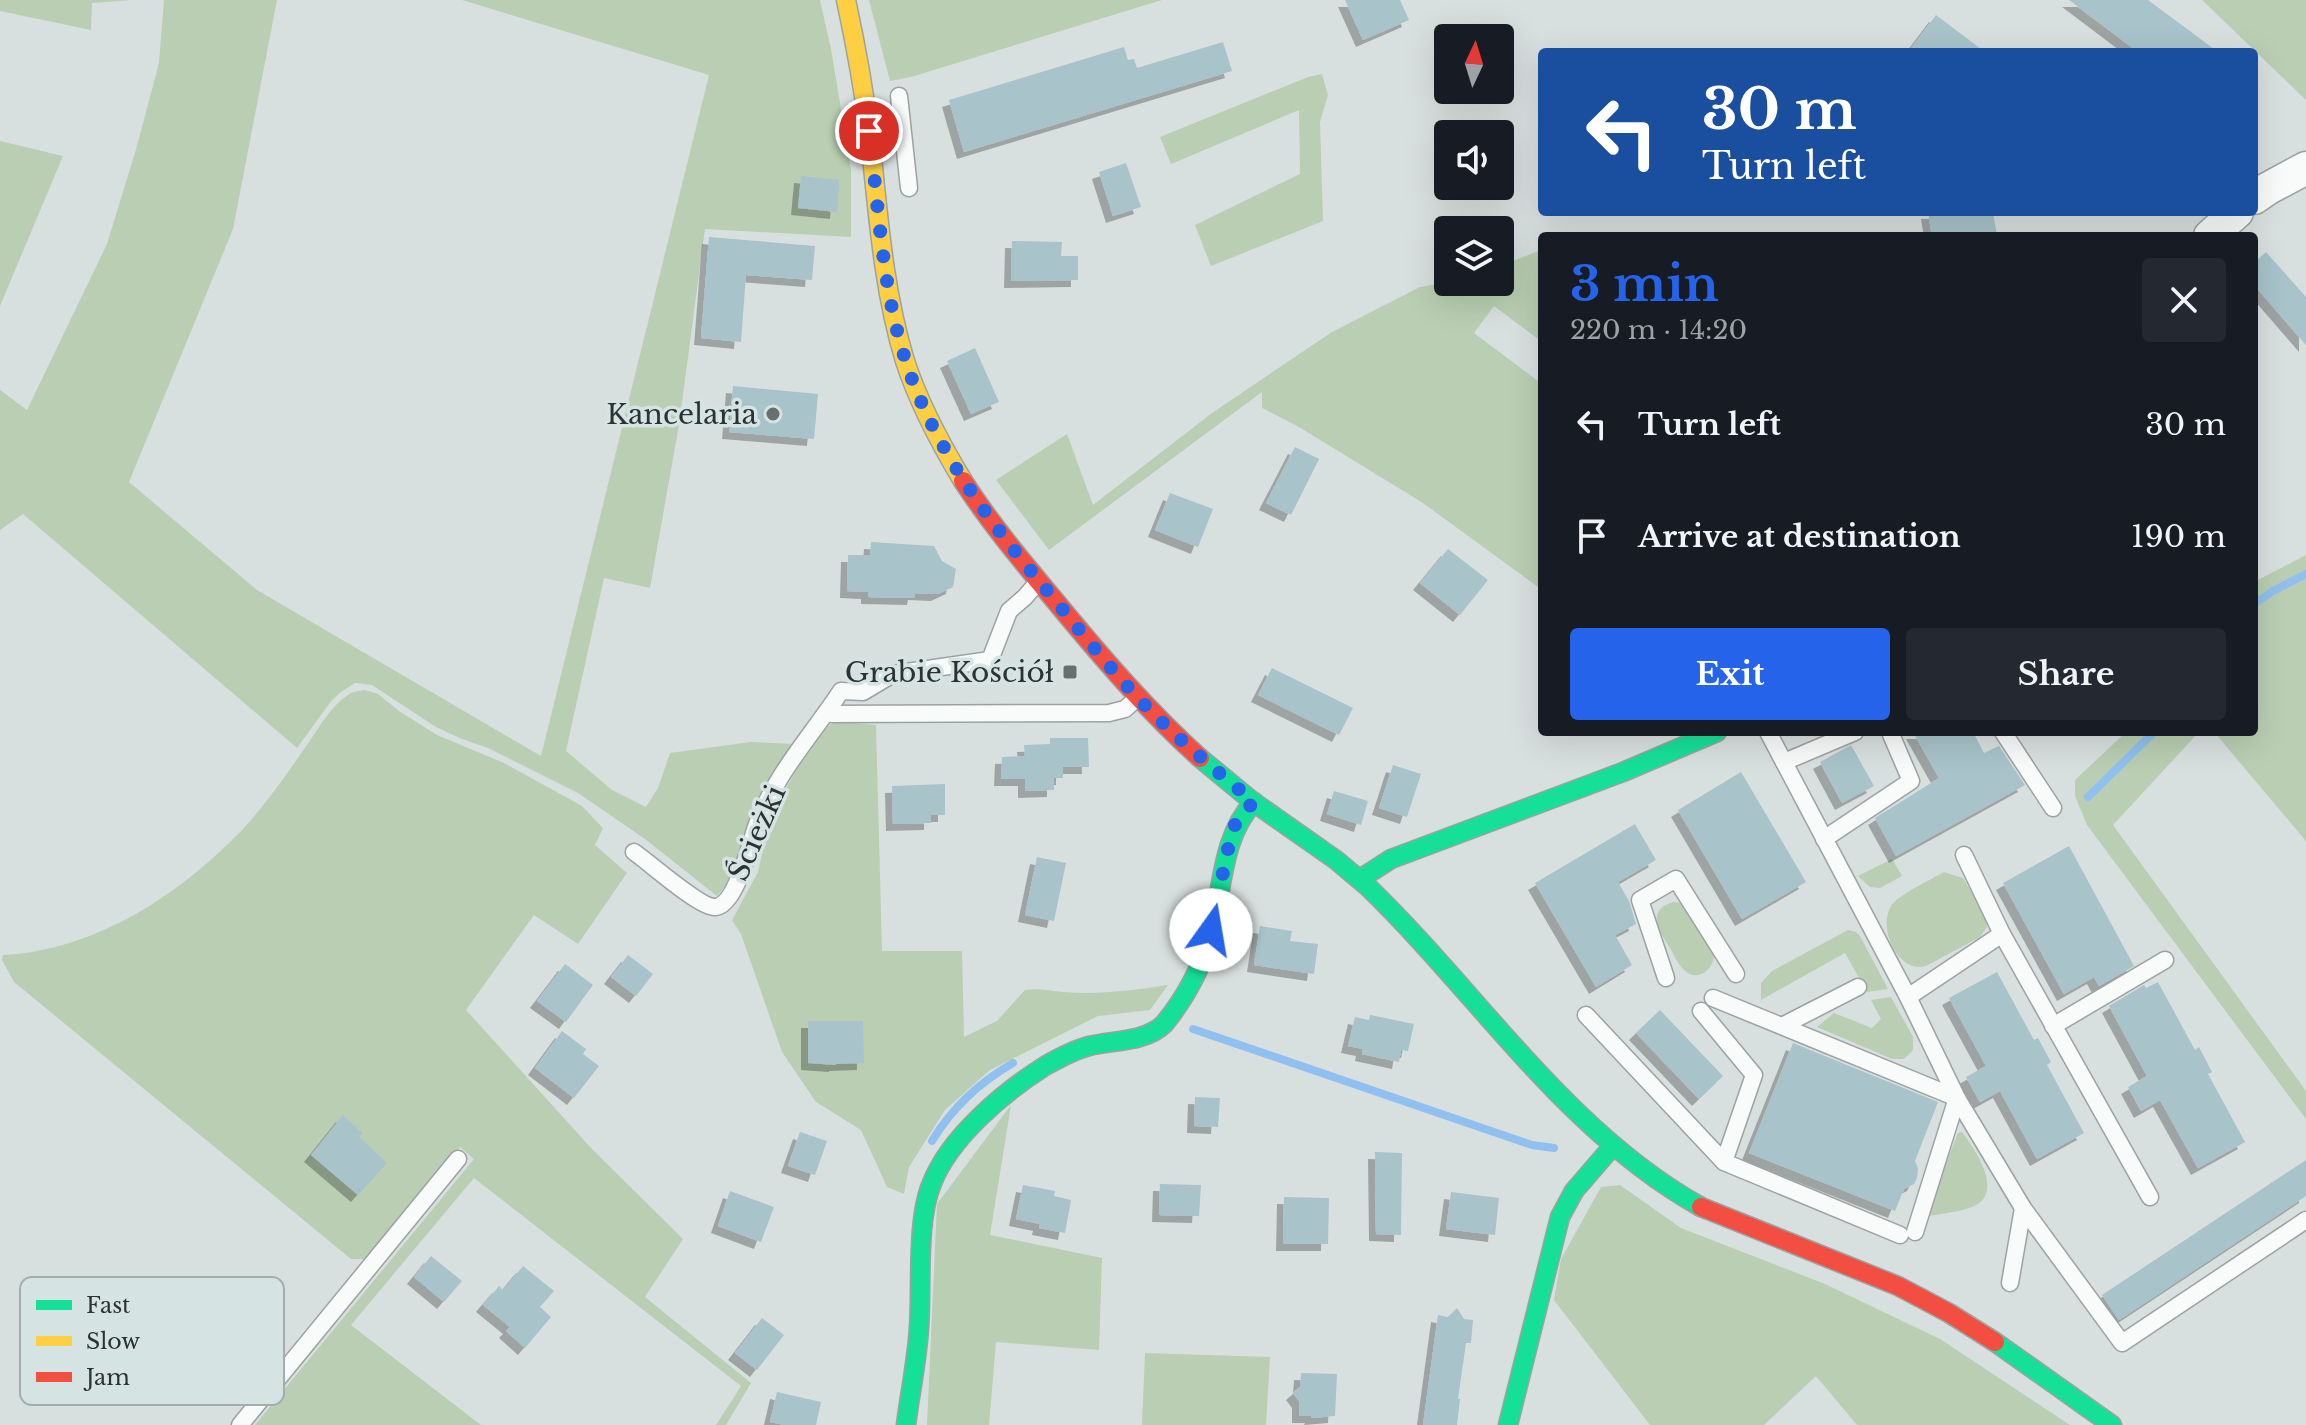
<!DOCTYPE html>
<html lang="en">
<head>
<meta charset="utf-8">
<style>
  :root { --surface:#171b24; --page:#242831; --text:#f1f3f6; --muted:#9ea1a6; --accent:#2563eb }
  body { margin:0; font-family:"Libre Baskerville",serif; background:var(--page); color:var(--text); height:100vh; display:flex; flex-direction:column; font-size:30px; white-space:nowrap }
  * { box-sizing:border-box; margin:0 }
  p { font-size:26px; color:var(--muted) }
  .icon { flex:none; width:44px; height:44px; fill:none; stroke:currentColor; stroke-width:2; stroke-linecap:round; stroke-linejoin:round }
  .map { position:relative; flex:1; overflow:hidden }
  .sheet { position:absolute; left:1538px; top:232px; width:720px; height:504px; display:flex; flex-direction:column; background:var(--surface); border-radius:8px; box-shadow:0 8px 32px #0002 }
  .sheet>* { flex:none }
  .guide { position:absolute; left:1538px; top:48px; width:720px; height:168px; border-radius:8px; box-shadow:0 8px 32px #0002; background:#1a4fa0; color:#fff; overflow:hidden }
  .needle { width:52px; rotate:4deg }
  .buttons { position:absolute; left:1434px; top:24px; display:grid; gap:16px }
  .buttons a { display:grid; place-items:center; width:80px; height:80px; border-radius:8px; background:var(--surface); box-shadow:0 8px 32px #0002; font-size:40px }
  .pin { position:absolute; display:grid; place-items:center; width:68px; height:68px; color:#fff; margin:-34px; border:4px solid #fff; border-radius:50%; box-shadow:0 2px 8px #0007 }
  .me { position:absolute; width:88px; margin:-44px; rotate:13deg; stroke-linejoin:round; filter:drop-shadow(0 0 6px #0008) }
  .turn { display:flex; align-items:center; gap:28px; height:168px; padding:0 32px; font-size:36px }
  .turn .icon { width:104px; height:104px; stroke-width:2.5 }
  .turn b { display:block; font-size:56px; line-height:68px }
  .round { display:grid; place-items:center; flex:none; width:84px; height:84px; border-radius:8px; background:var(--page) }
  .overview { display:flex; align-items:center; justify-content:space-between; height:136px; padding:0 32px }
  h1 { font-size:48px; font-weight:700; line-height:60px; color:var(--accent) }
  .primary-button { display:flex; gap:16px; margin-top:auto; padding:16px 32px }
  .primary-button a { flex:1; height:92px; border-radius:8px; background:var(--accent); color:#fff; font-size:32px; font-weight:700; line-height:92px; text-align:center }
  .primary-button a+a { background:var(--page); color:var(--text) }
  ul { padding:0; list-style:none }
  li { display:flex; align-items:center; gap:24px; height:112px; padding:0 32px }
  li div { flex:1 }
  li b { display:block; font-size:30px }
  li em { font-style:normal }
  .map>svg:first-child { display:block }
  .green { fill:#b9ceb2 }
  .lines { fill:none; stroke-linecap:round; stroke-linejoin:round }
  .stream { stroke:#90c0ef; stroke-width:8 }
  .building { fill:#a8c3ca; filter:url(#shadow) }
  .lane-casing { stroke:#9ca2a1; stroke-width:19 }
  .street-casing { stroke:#9ca2a1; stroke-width:35 }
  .fast-casing { stroke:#9ca2a1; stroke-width:21 }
  .slow-casing { stroke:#9ca2a1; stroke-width:21 }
  .jam-casing { stroke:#9ca2a1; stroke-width:21 }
  .lane { stroke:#f9fafa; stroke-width:16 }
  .street { stroke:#f9fafa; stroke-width:32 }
  .fast { stroke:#16e098; stroke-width:18 }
  .slow { stroke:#ffcf43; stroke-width:18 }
  .jam { stroke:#f24e42; stroke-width:18 }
  .route { stroke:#2563eb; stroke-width:14; stroke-dasharray:0 25.2 }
  .poi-dot { fill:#686f6f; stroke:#d5e3e2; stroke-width:3 }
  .labels { text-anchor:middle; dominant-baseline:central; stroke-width:7; stroke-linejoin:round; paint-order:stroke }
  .poi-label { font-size:28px; fill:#2c3232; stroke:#d5e3e2; text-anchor:end }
  .street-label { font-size:28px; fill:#2c3232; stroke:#d5e3e2 }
  .key { fill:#d5e3e2; stroke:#a2aead; stroke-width:2 }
  .key-label { font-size:22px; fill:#2c3232 }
</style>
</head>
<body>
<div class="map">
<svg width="2306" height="1425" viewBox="0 0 2306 1425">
  <defs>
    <filter id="shadow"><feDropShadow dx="-7" dy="7" stdDeviation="0" flood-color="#0004"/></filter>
  </defs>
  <rect width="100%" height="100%" fill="#d8e0df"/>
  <g class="green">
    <path d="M0,0H131L92,3L91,30L0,11Z"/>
    <path d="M164,0H277L233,229L129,482L257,590L541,756L709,75L462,0H820L831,49L851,170V237L705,229L679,425L650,588L604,578L566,751L612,790L646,807L658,788L670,753L751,742L794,744L760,797L729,882L717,896L645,839L578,793L488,748L462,739L436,727L372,685L355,683L341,692L332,700L297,748L23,514L0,530V390L27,410L107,244L137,146L159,63Z"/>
    <path d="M869,0H1162L911,77L890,81Z"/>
    <path d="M2202,0H2306V100Z"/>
    <path d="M1322,74L1328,95L1320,122L1323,221L1211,266L1195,225L1300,174L1299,110L1171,164L1160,137L1308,77Z"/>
    <path d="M0,141L63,156L0,306Z"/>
    <path d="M1541,250L1542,342L1494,306L1474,333L1542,384V590L1423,503L1299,427L1262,408V392L1049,550L996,480L1067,434L1093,505L1212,413L1332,332L1420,287L1449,282H1500V266Z"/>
    <path d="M2306,555V841L2214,732H2254V582Z"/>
    <path d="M365,690L378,694L399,711L437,735L504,763L582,806L603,828L595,845L627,873L578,944L534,915L466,1010L591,1148L683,1239L645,1297L751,1383L726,1425H716L741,1386L474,1178L351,1325L481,1425H255L474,1159L460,1147L369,1259H351L14,982L2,960L3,955C90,951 172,900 233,839C262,811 286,775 309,742C320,726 331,706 348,695C353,691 359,691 365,690Z"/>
    <path d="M844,722L876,725L882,951H962L964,1037L997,1021L1025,990C1038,988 1051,991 1064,992C1096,995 1136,990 1168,985L1150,1010L1098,1016L990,1070L945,1110L909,1167L904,1194L887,1187L861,1130L816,1102L782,1052L741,934L732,920L758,872L771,814L797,769L825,728L833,723Z"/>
    <path d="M2126,732H2199L2113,825L2306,1091V1119L2087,825L2075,796V780Z"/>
    <path d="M1892,859L1902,876L1880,888L1870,887L1858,876Z"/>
    <path d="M1944,872L1963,878L1986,917L1987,927L1980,937L1928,965C1899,977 1877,928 1891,906C1899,894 1931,880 1944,872Z"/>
    <path d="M1673,902L1682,903L1714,954C1714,970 1697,983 1684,970C1678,964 1674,955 1670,948C1660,932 1645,910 1673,902Z"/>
    <path d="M1848,930L1856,932L1860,936L1888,989L1867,992L1845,953L1761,1000V983L1772,971Z"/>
    <path d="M1891,997L1913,1037V1050L1904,1059H1892L1817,1027L1834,1013L1872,1028L1881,1019L1871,1000Z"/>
    <path d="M1011,1105L990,1235L1102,1258L1099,1350L996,1342L989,1425H927L937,1204Z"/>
    <path d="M1962,1132C1974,1148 2002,1188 1978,1204C1967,1211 1941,1214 1928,1216L1927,1212L1958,1133Z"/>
    <path d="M1620,1185L1681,1228L1825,1284L1940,1339L2070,1425H1857L1816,1376L1764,1425H1650L1554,1300L1561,1259L1601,1187Z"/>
    <path d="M1145,1353L1270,1357L1266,1425H1142Z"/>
  </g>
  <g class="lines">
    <g class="stream">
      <path d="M2254,604L2273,591L2306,574"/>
      <path d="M2088,797L2154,732"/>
      <path d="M1193,1029L1532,1145L1554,1148"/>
      <path d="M932,1141C952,1108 980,1082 1013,1063"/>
    </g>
  </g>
  <g class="building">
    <path d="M1345,0H1400L1409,20L1363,40Z"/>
    <path d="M2069,0H2148L2218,52H2138Z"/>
    <path d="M1936,15L1985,52H1908Z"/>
    <path d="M1223,42L1232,71L964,152L949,100L1124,47L1128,60L1134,59L1137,68Z"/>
    <path d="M1126,163L1141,207L1113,216L1099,172Z"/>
    <path d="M801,176L839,180L837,212L798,208Z"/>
    <path d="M1928,212H1993L1997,236H1932Z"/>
    <path d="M709,237L815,246L812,280L746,275L741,342L701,338Z"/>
    <path d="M1012,241L1062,242L1061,256H1078V280L1011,281Z"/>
    <path d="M2266,252L2306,297V345L2254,285V263Z"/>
    <path d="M975,348L999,402L971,414L947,361Z"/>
    <path d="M733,386L818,394L814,439L729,432Z"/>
    <path d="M1295,447L1319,459L1291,515L1266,503Z"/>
    <path d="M1170,493L1213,509L1198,547L1155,530Z"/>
    <path d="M871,542L934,546L942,561L956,569L953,587L938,594L915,593L914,598L868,597V592L847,591L848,555H870Z"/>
    <path d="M1448,549L1488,580L1460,615L1420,583Z"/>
    <path d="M1272,668L1353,708L1339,735L1258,695Z"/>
    <path d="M1913,732H1973L1984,753L1999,746L2025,785L1896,856L1875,818L1939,778Z"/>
    <path d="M1050,738H1088L1089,767H1063V778H1054V790L1025,791V779H1001L1002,757L1025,756L1024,745L1050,744Z"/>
    <path d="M1851,745L1874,786L1842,803L1820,762Z"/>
    <path d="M1393,765L1421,774L1407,817L1379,808Z"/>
    <path d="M1741,772L1806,882L1742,919L1678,810Z"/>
    <path d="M945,784V815H931V823L893,824L892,786Z"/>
    <path d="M1334,791L1368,801L1361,825L1327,814Z"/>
    <path d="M1635,824L1656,860L1618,882L1629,901L1636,924L1615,935L1632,965L1596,987L1535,883Z"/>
    <path d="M2069,846L2134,966L2099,986L2094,977L2064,994L2003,883Z"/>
    <path d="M1037,857L1066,863L1054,921L1025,915Z"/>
    <path d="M1260,926L1292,931L1290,941L1318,944L1314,974L1254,965Z"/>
    <path d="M628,955L653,974L636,996L611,977Z"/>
    <path d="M565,964L593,985L566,1022L537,1001Z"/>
    <path d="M1997,972L2034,1040L2038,1038L2051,1062L2047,1065L2084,1133L2037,1159L2000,1091L1980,1102L1966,1077L1986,1066L1949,998Z"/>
    <path d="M2158,982L2195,1050L2199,1047L2212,1072L2208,1074L2245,1142L2198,1168L2160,1100L2141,1111L2128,1087L2147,1076L2109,1006L2144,985L2146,988Z"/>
    <path d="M1660,1010L1723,1076L1699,1099L1636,1033Z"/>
    <path d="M1370,1015L1414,1024L1408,1051L1401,1050L1399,1062L1362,1054L1363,1049L1348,1046L1355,1017L1369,1020Z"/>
    <path d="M808,1021H863L864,1063L836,1064V1065L808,1063Z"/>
    <path d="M562,1031L586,1049L583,1054L599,1066L574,1098L535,1068Z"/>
    <path d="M1793,1043L1938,1102L1915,1161L1918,1168L1917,1178L1914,1184L1904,1189L1895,1211L1749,1153Z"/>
    <path d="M1195,1097L1220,1098L1218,1127L1194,1126Z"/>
    <path d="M343,1115L362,1133L359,1137L387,1163L358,1195L311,1155Z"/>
    <path d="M800,1132L827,1141L815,1175L788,1166Z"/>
    <path d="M1375,1152L1402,1153L1401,1235L1376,1234Z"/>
    <path d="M2306,1160V1196L2119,1320L2102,1295Z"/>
    <path d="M1160,1184L1201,1185L1199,1216L1159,1215Z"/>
    <path d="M1023,1185L1055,1191L1054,1196L1071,1200L1065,1233L1039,1228L1040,1224L1016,1219Z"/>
    <path d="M730,1191L774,1207L761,1242L718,1226Z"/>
    <path d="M1451,1192L1499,1198L1495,1235L1446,1229Z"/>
    <path d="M1284,1197L1329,1198L1328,1244H1283Z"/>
    <path d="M431,1256L462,1281L444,1302L414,1277Z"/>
    <path d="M523,1266L554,1291L540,1307L551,1317L525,1348L506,1331L510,1327L483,1305L499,1286L503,1290Z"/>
    <path d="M1457,1308L1464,1319L1473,1320L1471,1343H1466L1458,1399H1460L1457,1425H1423L1438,1315L1448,1317Z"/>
    <path d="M762,1318L784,1335L757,1370L735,1353Z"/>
    <path d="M1301,1373L1337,1374L1335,1416L1311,1418L1312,1416H1299V1401L1293,1393L1300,1387Z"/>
    <path d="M777,1392L821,1402L816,1425H785L770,1422Z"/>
  </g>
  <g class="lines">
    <defs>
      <g id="lane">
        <path d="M899,96L909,188"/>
        <path d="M826,714L1109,713L1125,709L1136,699"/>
        <path d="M1768,732L1908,997L1957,1098L2023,1208L2122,1343L2306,1220"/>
        <path d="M2003,732L2053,808"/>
        <path d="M1784,762L1855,732"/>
        <path d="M1824,839L1911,781L1890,732"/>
        <path d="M634,852C650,863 700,908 715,907C736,906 750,844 756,827C773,777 812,735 841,691L863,692L893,674L990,660L1009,611L1025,597L1038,582"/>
        <path d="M2002,934L2150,1197"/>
        <path d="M1666,978L1640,900L1676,879L1736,974"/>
        <path d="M1908,997L2002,934L1964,855"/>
        <path d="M1713,998L1957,1098L1915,1232"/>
        <path d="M1586,1015L1724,1162L1754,1075L1701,1011"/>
        <path d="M1782,1026L1858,987"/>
        <path d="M2053,1026L2165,960"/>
        <path d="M1724,1162L1900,1235"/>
        <path d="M2010,1283L2023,1208"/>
        <path d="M240,1425L458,1159"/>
      </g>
      <g id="street">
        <path d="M2254,198L2267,189L2306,168"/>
        <path d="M2210,236L2237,212"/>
      </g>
      <g id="fast">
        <path d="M1200,758L1252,801L1336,860L1367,886C1477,992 1566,1132 1701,1207"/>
        <path d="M1360,879L1391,859L1623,772L1717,732"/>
        <path d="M1995,1342L2112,1425"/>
        <path d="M906,1425C910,1393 917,1361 919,1328C922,1287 916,1220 932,1183C950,1137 1004,1092 1045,1066C1059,1058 1074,1050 1089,1046C1113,1040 1146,1042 1164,1024C1187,996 1203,965 1212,930C1223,886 1222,836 1254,802"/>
        <path d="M1508,1425L1560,1217L1574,1191L1612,1147"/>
      </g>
      <path id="slow" d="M846,0C856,46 864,91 870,138C878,212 883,289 905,361C919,404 940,443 963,481"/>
      <g id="jam">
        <path d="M963,481C992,526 1027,567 1061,608C1105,661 1149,712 1200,758"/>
        <path d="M1701,1207L1898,1286L1949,1313L1995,1342"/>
      </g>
    </defs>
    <use href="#lane" class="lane-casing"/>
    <use href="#street" class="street-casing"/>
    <use href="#fast" class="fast-casing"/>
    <use href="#slow" class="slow-casing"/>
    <use href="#jam" class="jam-casing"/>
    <use href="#lane" class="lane"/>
    <use href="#street" class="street"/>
    <use href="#fast" class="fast"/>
    <use href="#slow" class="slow"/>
    <use href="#jam" class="jam"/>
  </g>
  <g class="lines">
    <path class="route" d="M869,131C879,209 882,290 907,365C936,452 992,525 1050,594C1086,638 1121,683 1162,722C1191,750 1223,776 1254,802L1242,813L1232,830L1211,930"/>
  </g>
  <g class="poi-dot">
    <circle cx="773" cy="414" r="8"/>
    <rect x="1062" y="664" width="16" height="16" rx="4"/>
  </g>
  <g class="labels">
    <g class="poi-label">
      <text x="757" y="414">Kancelaria</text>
      <text x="1054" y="672">Grabie Kościół</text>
    </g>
    <g class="street-label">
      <text transform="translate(757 833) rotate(-66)">Ścieżki</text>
    </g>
  </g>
  <rect x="20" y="1277" width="264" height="128" rx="12" class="key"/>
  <rect x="36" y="1300" width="36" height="10" fill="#16e098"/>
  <rect x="36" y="1336" width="36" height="10" fill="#ffcf43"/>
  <rect x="36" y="1372" width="36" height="10" fill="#f24e42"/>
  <g class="key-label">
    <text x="86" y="1313">Fast</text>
    <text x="86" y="1349">Slow</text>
    <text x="86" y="1385">Jam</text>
  </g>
</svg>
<div class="buttons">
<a><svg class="needle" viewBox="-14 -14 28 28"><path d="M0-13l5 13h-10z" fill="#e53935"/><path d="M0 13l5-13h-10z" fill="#9ea1a6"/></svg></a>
<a><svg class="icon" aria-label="sound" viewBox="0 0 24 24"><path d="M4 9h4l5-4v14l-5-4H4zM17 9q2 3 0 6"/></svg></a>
<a><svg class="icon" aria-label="layers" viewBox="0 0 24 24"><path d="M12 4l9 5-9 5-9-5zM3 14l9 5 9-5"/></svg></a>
</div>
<div class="pin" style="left:869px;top:131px;background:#d93025"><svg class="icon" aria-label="arrive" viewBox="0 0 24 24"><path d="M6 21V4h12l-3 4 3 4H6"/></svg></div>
<svg class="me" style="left:1211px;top:930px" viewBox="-20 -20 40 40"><circle r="19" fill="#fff"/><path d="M0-13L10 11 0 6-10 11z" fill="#2563eb"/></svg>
<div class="guide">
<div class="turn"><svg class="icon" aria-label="left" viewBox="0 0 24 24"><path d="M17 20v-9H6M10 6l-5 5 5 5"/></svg><div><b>30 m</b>Turn left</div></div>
</div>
<section class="sheet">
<div class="overview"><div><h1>3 min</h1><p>220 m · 14:20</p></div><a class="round"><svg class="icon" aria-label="close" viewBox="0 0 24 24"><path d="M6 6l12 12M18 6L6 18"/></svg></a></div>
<ul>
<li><svg class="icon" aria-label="left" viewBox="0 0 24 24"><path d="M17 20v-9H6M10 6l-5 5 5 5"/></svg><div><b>Turn left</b></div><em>30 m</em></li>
<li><svg class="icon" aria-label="arrive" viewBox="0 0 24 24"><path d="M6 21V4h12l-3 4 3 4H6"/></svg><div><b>Arrive at destination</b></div><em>190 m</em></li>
</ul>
<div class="primary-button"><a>Exit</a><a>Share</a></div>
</section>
</div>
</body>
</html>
